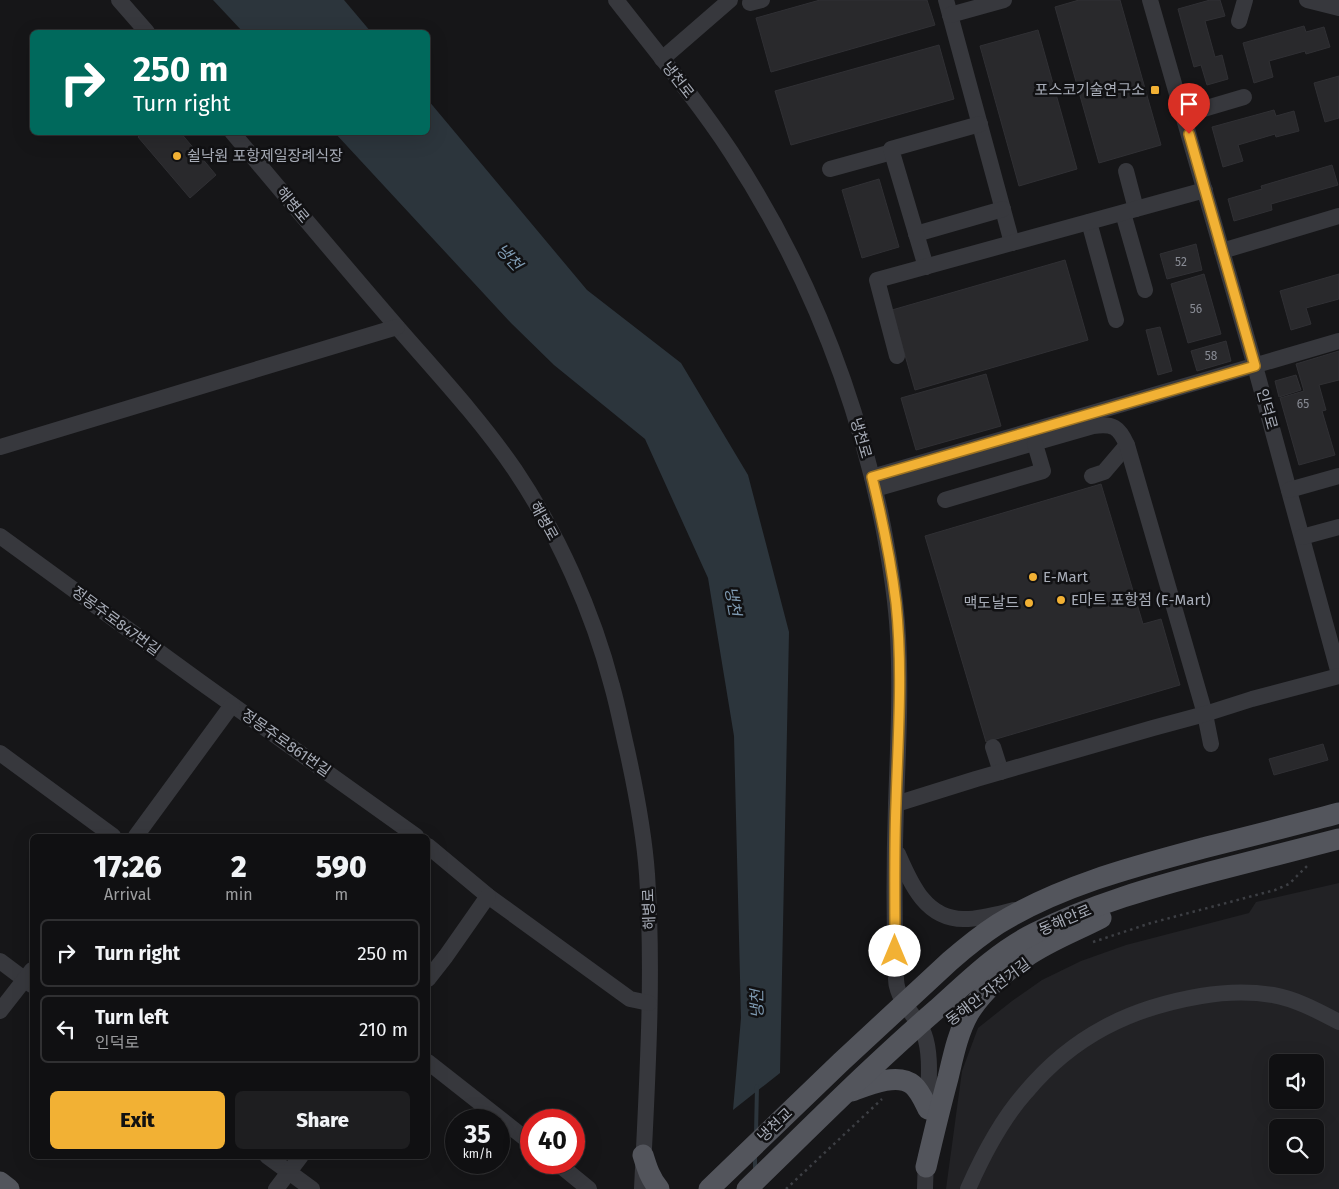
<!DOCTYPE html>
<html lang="en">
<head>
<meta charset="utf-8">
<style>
  :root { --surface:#101012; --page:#1e1e20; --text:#f1f3f6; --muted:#9c9d9f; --line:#303032; --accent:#f2b134 }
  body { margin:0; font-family:"Fira Sans","Noto Sans KR",sans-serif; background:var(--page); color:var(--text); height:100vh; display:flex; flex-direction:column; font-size:19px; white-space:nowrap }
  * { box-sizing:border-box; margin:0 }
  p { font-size:16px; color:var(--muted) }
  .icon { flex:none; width:28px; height:28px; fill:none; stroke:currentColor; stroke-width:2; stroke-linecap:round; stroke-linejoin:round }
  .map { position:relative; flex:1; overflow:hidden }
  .details { position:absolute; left:30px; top:834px; width:400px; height:325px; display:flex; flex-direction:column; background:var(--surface); border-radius:8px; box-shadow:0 5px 20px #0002,0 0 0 1px var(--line) }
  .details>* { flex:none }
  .guide { position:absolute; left:30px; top:30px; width:400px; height:105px; border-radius:8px; box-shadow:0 5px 20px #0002,0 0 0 1px var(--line); background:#00695c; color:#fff; overflow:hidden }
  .buttons { position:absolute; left:1269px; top:1054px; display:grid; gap:10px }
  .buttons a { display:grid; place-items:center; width:55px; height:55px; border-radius:8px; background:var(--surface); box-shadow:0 5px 20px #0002,0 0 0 1px var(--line); font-size:25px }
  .speed { position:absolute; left:445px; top:1109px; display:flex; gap:10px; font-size:25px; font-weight:700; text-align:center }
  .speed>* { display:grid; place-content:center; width:65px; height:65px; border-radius:50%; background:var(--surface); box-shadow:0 5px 20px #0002,0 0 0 1px var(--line); line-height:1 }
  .speed small { font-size:12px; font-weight:400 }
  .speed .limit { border:8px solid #d22; background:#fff; color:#111 }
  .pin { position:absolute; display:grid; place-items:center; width:42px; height:42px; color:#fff; margin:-51px -21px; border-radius:50% 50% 50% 0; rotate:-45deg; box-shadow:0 0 5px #0007 }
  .pin .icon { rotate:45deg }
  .me { position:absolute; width:55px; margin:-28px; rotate:0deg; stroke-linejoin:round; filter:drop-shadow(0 0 4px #0008) }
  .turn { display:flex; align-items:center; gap:18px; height:105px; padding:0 20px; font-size:22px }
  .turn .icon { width:65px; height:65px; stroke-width:2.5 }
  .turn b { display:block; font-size:35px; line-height:42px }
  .eta { display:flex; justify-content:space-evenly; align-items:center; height:85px; text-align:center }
  .eta b { font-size:30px; font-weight:800; line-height:35px }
  .primary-button { display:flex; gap:10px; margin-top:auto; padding:10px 20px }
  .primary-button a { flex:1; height:58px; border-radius:8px; background:var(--accent); color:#111; font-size:20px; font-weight:800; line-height:58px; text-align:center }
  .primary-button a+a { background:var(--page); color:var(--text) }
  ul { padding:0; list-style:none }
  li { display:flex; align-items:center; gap:15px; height:68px; margin:0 10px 8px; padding:0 10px; border:2px solid var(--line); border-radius:8px }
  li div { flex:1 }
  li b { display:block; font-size:19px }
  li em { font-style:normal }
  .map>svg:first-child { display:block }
  .built { fill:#222225; fill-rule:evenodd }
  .water { fill:#2c353c }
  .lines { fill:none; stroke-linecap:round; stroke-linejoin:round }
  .stream { stroke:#2c353c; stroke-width:4 }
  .building { fill:#29292c; stroke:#303034 }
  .path { stroke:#3d3f44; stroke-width:2.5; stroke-dasharray:2.5 4; stroke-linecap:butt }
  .minor { stroke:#37383d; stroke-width:16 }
  .major { stroke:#53555c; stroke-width:21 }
  .route-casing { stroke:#9d7322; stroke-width:12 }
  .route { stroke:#f2b134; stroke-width:9 }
  .poi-dot { fill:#f2b134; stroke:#111113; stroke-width:2 }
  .labels { text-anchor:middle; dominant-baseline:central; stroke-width:5; stroke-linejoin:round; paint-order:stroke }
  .number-label { font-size:12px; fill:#888b94 }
  .street-label { font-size:15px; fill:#a8adb8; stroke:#111113 }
  .poi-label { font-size:15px; fill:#a8adb8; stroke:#111113; text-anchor:start }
  .water-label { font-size:16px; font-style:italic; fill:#7f9bb3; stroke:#111113 }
</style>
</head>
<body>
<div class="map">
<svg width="1339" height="1189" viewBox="0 0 1339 1189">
  <rect width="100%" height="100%" fill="#161618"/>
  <path class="built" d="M1339,883V1189H946L962,1071L978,1028L1012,1001L1042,980L1081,961L1126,945L1249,913L1256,902ZM1278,1062H1315V1100H1278ZM1278,1128H1315V1165H1278Z"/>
  <g class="water">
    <path d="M213,0H344L371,32H243Z"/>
    <path d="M428,100L587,290L681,363L748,475L789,632L780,1073L733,1110L741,1018L734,736L708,578L645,439L554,365L511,323L335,133L428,132Z"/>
  </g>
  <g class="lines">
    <g class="stream">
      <path d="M756,1134L757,1086"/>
      <path d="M755,1172V1156"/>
    </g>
  </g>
  <g class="building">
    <path d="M820,0H927L935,25L771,72L756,18Z"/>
    <path d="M1079,0H1120L1161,145L1099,163L1055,7Z"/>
    <path d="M1210,0H1220L1225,16L1205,21L1215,57L1222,55L1228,79L1207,85L1201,65L1194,67L1178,9Z"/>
    <path d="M1304,26L1306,32L1324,27L1330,47L1306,54L1305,51L1269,61L1273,77L1254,83L1243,43Z"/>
    <path d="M1038,30L1077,169L1019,186L980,46Z"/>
    <path d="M939,45L954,99L791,145L775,91Z"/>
    <path d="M1339,76V118L1325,122L1314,83Z"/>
    <path d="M1274,110L1276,116L1294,111L1299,131L1276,137L1275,134L1238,145L1243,161L1223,167L1212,127Z"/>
    <path d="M143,132H180L216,175L190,198L138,137Z"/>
    <path d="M1332,165L1338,185L1271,204L1272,210L1234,221L1228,199L1262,189L1261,186Z"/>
    <path d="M879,179L899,247L862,258L842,190Z"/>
    <path d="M1196,244L1202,270L1167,279L1160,254Z"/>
    <path d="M1065,260L1088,340L915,390L892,310Z"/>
    <path d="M1204,274L1221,334L1188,343L1171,284Z"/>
    <path d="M1339,274V299L1306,308L1311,324L1291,330L1280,291Z"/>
    <path d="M1160,327L1172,371L1158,375L1146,330Z"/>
    <path d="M1226,341L1231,361L1197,371L1191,351Z"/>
    <path d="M1339,351V380L1319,385L1326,410L1322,411L1335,455L1299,465L1280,398L1304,391L1296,364Z"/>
    <path d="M986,374L1001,426L916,450L901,398Z"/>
    <path d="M1296,375L1301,390L1279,397L1275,381Z"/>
    <path d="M1101,484L1143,624L1161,619L1180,685L986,742L925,536Z"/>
    <path d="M1323,744L1328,760L1274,775L1269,759Z"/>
  </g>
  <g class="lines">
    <g class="path">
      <path d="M1093,942L1151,923L1275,890L1289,884L1308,865"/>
      <path d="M786,1189L882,1099"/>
    </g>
    <g class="minor">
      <path d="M119,0L147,32"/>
      <path d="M616,0C655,50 696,99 731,152C805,265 856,393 883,526C890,562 896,599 898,636C901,692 898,748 896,805C894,863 894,921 896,979C896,983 897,987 898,990C903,1007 918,1018 924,1034C932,1055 928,1085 928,1107"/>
      <path d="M946,0L1012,243"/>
      <path d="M1150,0L1255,366L1339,674"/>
      <path d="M1307,0L1339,8"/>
      <path d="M750,3L762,0"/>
      <path d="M950,15L1004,0"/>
      <path d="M1239,21L1245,0"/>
      <path d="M662,59L730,0"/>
      <path d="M1183,115L1244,97"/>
      <path d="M232,132C287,198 342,263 398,328C438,374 480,419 515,470C558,534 593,612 612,686C618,707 622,729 627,750C636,791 644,832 647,874C654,978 647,1084 642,1189"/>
      <path d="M830,169L892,152"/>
      <path d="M1126,171L1136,209"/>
      <path d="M1123,213L1145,290"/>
      <path d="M1089,222L1116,320"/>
      <path d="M916,234L1003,209"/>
      <path d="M1222,251L1339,216"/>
      <path d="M926,267L891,149L980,124"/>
      <path d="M897,356L877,280L1205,190"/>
      <path d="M0,447L397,327"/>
      <path d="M1092,476L1104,472L1127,445"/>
      <path d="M872,477L1339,341"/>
      <path d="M875,489L1093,426C1113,423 1119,427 1127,445L1205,714L1211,744"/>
      <path d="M1289,490L1339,476"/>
      <path d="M945,500L1043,471L1035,444"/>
      <path d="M0,536L199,681L416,836"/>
      <path d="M1302,537L1339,527"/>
      <path d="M993,747L1001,772"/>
      <path d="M0,753L113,836"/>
      <path d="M896,804L976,779L1153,728L1205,714L1252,699L1339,676"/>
      <path d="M136,836L232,705"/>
      <path d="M428,846L488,896L630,999L649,1003"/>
      <path d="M898,854C911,884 926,920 965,919C981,919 998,914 1014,910"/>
      <path d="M0,961L32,985"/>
      <path d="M428,979L446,956L488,896"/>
      <path d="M0,1011L32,970"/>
      <path d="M428,1062L531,1143"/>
      <path d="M267,1156L312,1189"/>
      <path d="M556,1162L589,1189"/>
      <path d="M276,1189L301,1156"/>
      <path d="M925,1189L926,1157"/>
      <path d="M968,1189C983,1155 1001,1120 1026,1092C1073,1036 1130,1008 1201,996C1224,992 1249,991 1273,995C1296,999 1318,1011 1339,1022"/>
    </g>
    <g class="major">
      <path d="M852,1091C868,1085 898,1072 913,1085C920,1091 924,1101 928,1109"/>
      <path d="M643,1155C647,1168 650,1178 659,1189"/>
      <path d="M926,1167C933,1137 940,1108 948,1078C953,1057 958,1032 969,1013C983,990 1005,972 1026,957C1049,941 1076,931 1101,918"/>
      <path d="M0,1182L9,1189"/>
      <path d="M709,1189L841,1062L950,961C965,948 981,935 998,924C1061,885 1136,866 1207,847C1251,836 1295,825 1339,813"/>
      <path d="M747,1189C810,1128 871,1066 937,1009C968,981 998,951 1035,933C1092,904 1153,887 1214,871C1256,860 1297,850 1339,839"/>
    </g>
  </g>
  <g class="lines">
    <defs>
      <path id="route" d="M895,951C895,902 894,852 896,803C898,737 903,670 896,603C891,561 882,518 872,477L1255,366L1189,134"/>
    </defs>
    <use href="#route" class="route-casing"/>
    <use href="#route" class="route"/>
  </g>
  <g class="poi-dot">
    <rect x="1150" y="85" width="10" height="10" rx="2.5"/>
    <circle cx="177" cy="156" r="5"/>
    <circle cx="1033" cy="577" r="5"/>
    <circle cx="1061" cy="600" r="5"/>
    <circle cx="1029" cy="603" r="5"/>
  </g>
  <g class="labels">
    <g class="number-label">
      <text x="1181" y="262">52</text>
      <text x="1196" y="309">56</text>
      <text x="1211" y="356">58</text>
      <text x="1303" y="404">65</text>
    </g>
    <g class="street-label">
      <text transform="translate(678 80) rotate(52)">냉천로</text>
      <text transform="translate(293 205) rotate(50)">해병로</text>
      <text transform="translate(1267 409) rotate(75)">인덕로</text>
      <text transform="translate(861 438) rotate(74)">냉천로</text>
      <text transform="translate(544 521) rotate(61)">해병로</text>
      <text transform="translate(116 621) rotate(36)">정몽주로847번길</text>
      <text transform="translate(286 743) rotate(35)">정몽주로861번길</text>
      <text transform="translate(649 909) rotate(-92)">해병로</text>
      <text transform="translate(1065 920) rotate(-23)">동해안로</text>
      <text transform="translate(988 992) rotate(-37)">동해안 자전거길</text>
      <text transform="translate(775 1125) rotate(-44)">냉천교</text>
    </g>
    <g class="poi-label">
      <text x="1145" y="90" text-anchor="end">포스코기술연구소</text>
      <text x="187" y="156">쉴낙원 포항제일장례식장</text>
      <text x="1043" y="577">E-Mart</text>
      <text x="1071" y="600">E마트 포항점 (E-Mart)</text>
      <text x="1019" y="603" text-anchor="end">맥도날드</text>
    </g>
    <g class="water-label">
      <text transform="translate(509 257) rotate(47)">냉천</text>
      <text transform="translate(733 601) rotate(80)">냉천</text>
      <text transform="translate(757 1004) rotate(-91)">냉천</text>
    </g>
  </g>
</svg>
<div class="buttons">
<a><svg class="icon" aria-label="sound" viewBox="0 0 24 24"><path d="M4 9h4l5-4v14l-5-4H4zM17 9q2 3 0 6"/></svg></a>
<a><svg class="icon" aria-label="search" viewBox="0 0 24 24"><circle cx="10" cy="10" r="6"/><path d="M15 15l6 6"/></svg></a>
</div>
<div class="speed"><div>35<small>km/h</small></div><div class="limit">40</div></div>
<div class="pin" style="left:1189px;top:134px;background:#d93025"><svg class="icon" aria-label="arrive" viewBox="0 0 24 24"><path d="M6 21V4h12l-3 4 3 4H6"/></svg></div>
<svg class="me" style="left:895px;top:951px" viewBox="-20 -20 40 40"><circle r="19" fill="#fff"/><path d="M0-13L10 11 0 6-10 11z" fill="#f2b134"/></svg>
<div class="guide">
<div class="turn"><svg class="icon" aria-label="right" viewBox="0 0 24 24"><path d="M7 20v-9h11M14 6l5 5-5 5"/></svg><div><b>250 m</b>Turn right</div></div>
</div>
<section class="details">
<div class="eta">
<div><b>17:26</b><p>Arrival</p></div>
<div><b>2</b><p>min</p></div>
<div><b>590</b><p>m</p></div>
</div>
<ul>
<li><svg class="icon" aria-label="right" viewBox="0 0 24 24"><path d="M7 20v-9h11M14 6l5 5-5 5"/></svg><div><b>Turn right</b></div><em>250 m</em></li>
<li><svg class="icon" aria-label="left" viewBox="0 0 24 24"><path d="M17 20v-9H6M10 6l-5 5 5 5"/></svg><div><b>Turn left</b><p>인덕로</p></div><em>210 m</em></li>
</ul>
<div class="primary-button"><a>Exit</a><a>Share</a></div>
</section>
</div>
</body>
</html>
